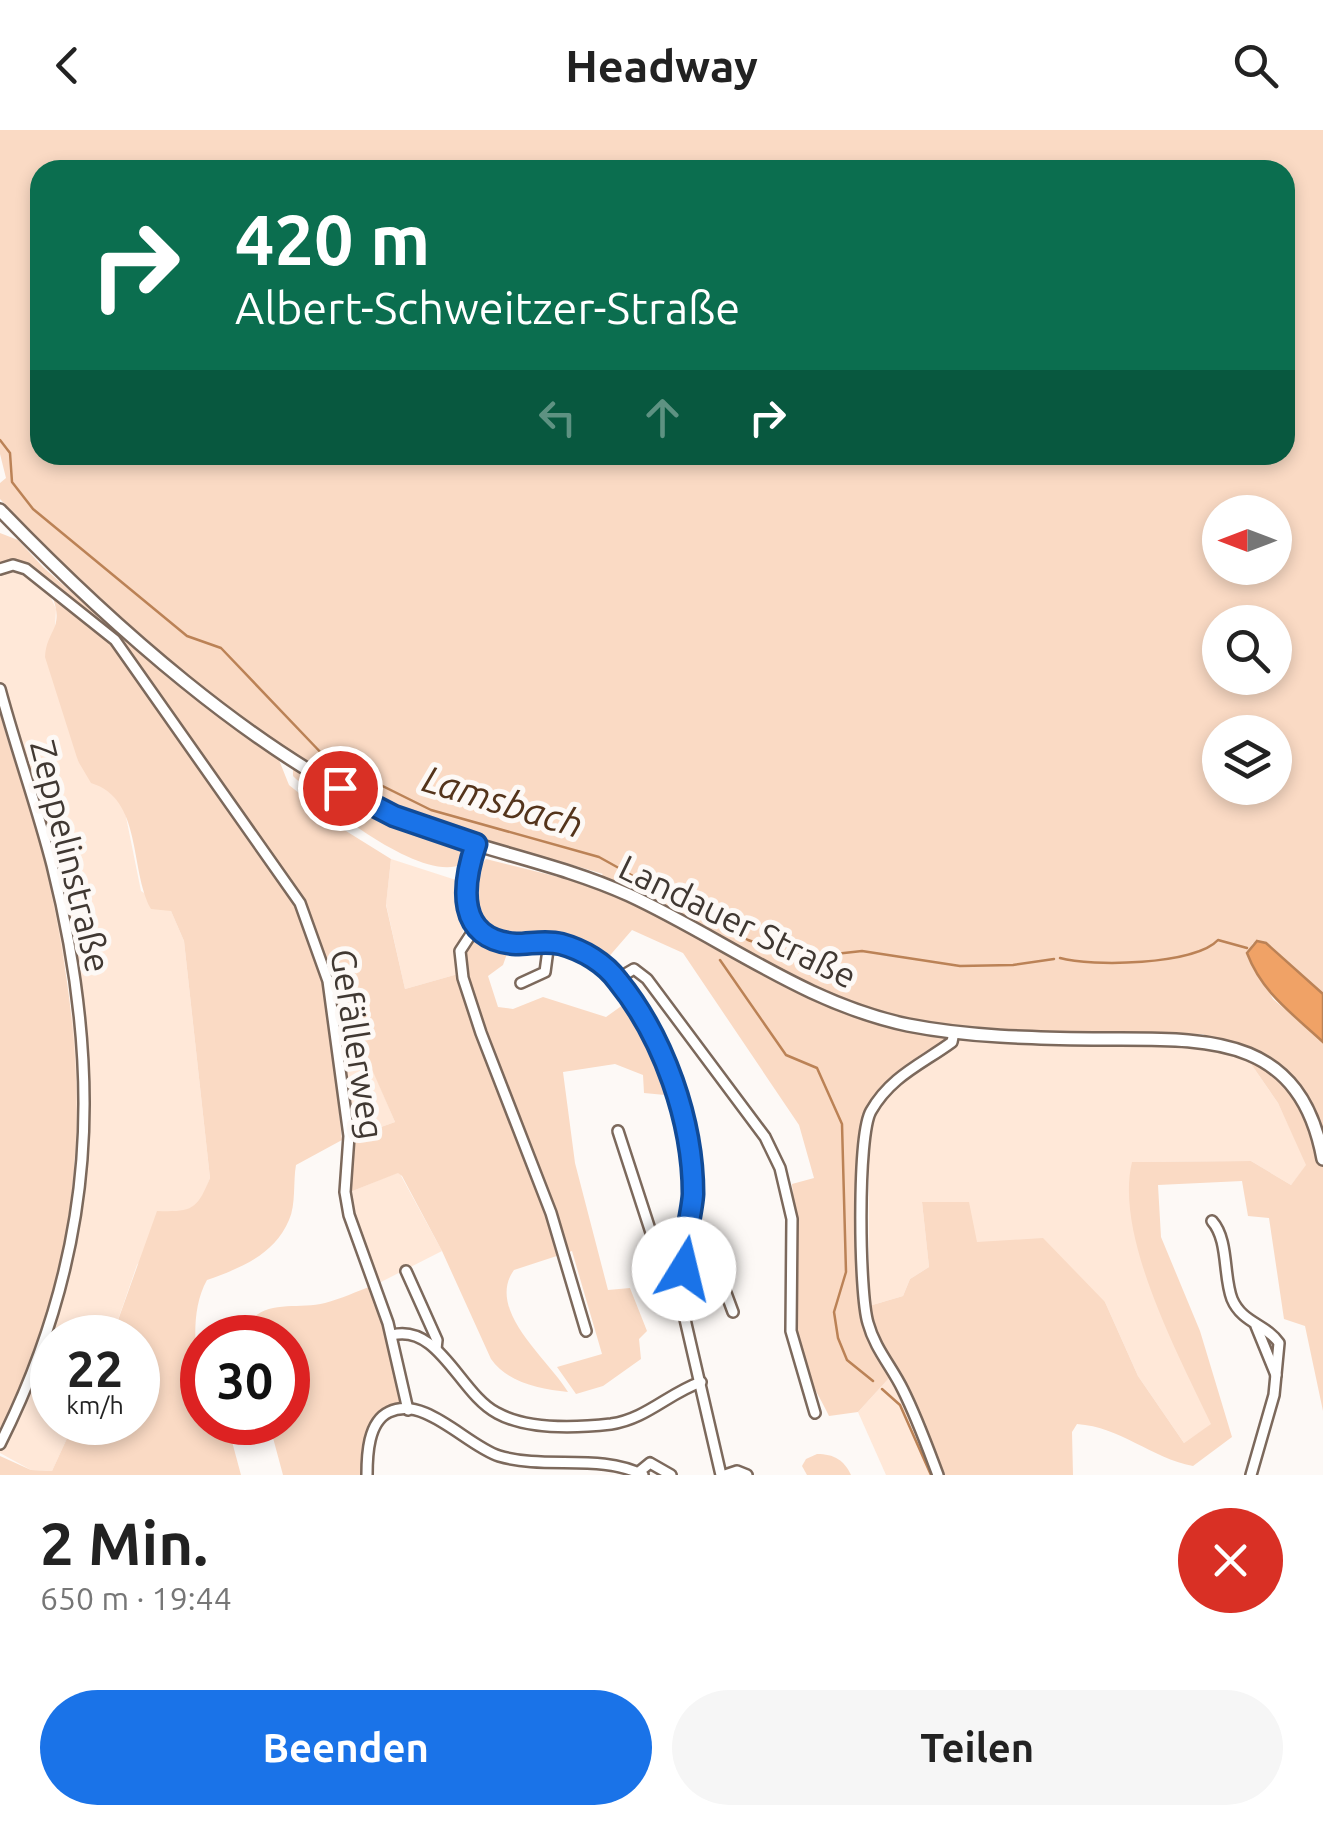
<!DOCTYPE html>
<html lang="de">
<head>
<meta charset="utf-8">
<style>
  :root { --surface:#fff; --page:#f6f6f6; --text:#222; --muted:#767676; --accent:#1a73e8 }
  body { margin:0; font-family:Ubuntu,sans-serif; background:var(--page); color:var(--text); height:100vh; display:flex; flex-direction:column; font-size:38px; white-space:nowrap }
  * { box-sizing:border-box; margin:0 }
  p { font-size:32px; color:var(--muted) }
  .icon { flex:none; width:55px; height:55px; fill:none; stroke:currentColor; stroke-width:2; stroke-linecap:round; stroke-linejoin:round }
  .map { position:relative; height:1345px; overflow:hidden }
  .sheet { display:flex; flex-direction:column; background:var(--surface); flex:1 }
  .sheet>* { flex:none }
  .hud { position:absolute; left:30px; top:30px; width:1265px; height:305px; border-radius:30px; box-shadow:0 5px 15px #0003; background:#0b6e4f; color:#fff; overflow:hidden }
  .needle { width:65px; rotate:270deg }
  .controls { position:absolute; left:1202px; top:365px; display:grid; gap:20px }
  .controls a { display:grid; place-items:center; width:90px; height:90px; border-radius:50%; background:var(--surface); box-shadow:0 5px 15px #0003; font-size:50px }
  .speed { position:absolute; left:30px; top:1185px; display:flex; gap:20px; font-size:50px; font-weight:700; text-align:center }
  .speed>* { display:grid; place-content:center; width:130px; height:130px; border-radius:50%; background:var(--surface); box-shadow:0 5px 15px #0003; line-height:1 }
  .speed small { font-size:25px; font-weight:400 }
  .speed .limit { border:15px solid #d22; background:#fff; color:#111 }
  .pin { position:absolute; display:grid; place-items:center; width:85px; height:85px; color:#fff; margin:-42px; border:5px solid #fff; border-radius:50%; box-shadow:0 2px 10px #0007 }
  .me { position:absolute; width:110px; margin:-55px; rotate:9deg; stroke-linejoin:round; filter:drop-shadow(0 0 8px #0008) }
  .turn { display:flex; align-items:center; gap:35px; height:210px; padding:0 40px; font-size:45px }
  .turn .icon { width:130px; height:130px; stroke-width:2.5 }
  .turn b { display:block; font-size:70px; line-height:85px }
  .lanes { display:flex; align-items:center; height:95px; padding:0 40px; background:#0003; justify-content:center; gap:50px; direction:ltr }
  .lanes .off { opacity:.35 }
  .round { display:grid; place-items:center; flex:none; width:105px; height:105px; border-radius:52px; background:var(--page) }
  .summary { display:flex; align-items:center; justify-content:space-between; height:170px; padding:0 40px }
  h1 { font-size:60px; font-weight:700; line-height:75px }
  .button { display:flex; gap:20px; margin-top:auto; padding:20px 40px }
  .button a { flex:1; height:115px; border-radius:60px; background:var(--accent); color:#fff; font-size:40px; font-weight:700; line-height:115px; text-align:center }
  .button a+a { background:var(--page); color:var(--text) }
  header { display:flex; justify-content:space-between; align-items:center; height:130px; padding:0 40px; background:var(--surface); font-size:45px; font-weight:700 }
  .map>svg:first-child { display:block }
  .built { fill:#ffe8d8 }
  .green { fill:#fadac4; fill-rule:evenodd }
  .water { fill:#f0a266; stroke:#bb8256; stroke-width:2.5 }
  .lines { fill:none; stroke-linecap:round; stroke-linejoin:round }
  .stream { stroke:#bb8256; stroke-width:2.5 }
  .minor-casing { stroke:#7c695c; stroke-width:14 }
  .major-casing { stroke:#7c695c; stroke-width:16 }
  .minor { stroke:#fff; stroke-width:9 }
  .major { stroke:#fff; stroke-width:11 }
  .route-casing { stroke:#114b97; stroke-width:25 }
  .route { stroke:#1a73e8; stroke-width:18 }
  .labels { text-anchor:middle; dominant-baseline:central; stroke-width:10; stroke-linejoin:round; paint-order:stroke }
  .street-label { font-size:35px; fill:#403832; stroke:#fdf9f6 }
  .water-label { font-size:38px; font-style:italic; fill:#54341b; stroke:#fdf9f6 }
</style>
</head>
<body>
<header><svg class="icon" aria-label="back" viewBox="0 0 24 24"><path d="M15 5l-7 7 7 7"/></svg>Headway<svg class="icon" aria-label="search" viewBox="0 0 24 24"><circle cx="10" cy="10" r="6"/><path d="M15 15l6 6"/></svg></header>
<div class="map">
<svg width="1323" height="1345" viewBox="0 0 1323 1345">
  <rect width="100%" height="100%" fill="#fdf9f6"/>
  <g class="built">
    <path d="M12,430L41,445L56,479L55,497L78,631L124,677L141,761L171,781L184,811L210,1048L201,1072L183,1082L137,1135L112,1207L52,1208V1292L74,1293L52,1341L31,1340L0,1323V1299L31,1231L76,1048L71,864L39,710L0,583V435Z"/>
    <path d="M391,729L456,750L466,792L455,825L458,844L405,859L386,774Z"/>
    <path d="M959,909L1190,913L1249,931L1278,973L1307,1035L1291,1055L1251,1031L1132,1032L1191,1251L1212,1294L1184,1313L1138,1246L1105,1172L977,1112L922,1072L929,1137L910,1149L903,1166L869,1176V999L878,979L902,949Z"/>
    <path d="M361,912L395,992L353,1007L339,916Z"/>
    <path d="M399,1042L442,1121L379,1153L358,1099L350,1062Z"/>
    <path d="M890,1247L919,1280L945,1345H886L858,1282Z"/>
  </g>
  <g class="green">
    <path d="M0,0H1323V864L1266,813H1253L1247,823L1273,869L1323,912V1281L1305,1196L1284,1189L1269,1088L1248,1086L1242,1051L1158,1055L1161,1107L1200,1201L1232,1307L1193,1336C1151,1328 1121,1297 1077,1294L1072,1302L1073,1345H945L919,1280L887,1232L868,1184L869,1176L903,1166L910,1149L929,1137L922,1072H969L977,1112L1043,1108L1105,1172L1138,1246L1184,1313L1211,1294C1179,1226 1114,1106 1132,1032L1251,1031L1291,1055L1306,1035L1278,973L1249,931L1203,904L1041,902L942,894L948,908C918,926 885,945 867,977C852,1004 858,1149 864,1184C867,1207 879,1227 890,1247L858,1282L829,1286C819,1265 804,1243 799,1221C786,1166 799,1110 792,1054L814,1048L799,995L683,823L632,800L606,830C595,824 582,815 570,812C518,798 468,827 469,746L486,729L591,755L603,744C523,720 442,700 366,664C231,599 102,477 0,369V353L6,348L0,324ZM40,40H1285V325H40ZM1220,382H1275V438H1220ZM1220,492H1275V548H1220ZM1220,602H1275V658H1220Z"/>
    <path d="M0,403L18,410L43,437L167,547L279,630L289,655L346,701L391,729L386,775L405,859L465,842L462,820L475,806L509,818L503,835L488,846L498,877L513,879L543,867L606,887L627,872L660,936L665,965L644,963L643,945L615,934L563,942L575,1033L608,1160L630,1158L647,1201L639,1209L641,1229L603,1256L576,1264L557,1237L602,1224L572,1121L514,1140C485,1180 549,1230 568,1262C539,1259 508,1253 491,1229L442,1121L402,1046L398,1043L350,1062L353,1007L395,992L360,912L332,918L342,1010L296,1035C293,1051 296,1075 289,1090C274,1125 241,1138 207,1150C184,1191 202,1249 202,1292L227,1293L241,1345H0V1326L31,1340L52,1341L74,1293L138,1292V1208L112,1207L157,1081C192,1082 197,1080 210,1048L184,811L171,781L151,779C129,739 143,669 91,653L78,631L45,527C46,512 50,508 55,496C63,471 40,445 22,432L0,435Z"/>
    <path d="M0,583C11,627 29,670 40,714C91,925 98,1100 0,1299Z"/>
    <path d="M293,637L397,694L459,717L462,734C422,754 321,673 293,646Z"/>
    <path d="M372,1156L402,1263L399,1272L371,1293L361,1345H283L269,1293L288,1292V1208H243C254,1165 294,1181 325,1173C341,1169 357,1161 372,1156Z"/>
    <path d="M817,1324C834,1324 844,1330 851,1345H807L802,1336L806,1329Z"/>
  </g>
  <path class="water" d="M1257,811L1266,813L1323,864V912C1293,884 1262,863 1247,823Z"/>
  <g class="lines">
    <g class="stream">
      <path d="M0,310L10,323L12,352L33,379L187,506L221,518L326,628L431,680L599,727L748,810L799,828L862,821L960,836L1013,835L1054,829"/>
      <path d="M1060,828C1091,837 1195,835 1218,810L1247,818"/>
      <path d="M720,830L786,925L817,938L842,994L846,1142L834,1182L838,1208L847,1230L873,1251"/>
      <path d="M882,1259L900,1275L931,1345"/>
    </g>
    <defs>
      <g id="minor">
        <path d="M0,439L13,435L26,439L115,510L300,773L328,851L349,1006L345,1062L349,1085L388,1193L408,1280"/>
        <path d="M0,559C16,619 37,676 52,735C104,942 97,1121 0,1314"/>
        <path d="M476,714C466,742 455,768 476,793C503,827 554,805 589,826C659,867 723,1058 682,1131"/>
        <path d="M477,795L460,821L463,848L481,903L551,1083L586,1201"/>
        <path d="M617,849L634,839L647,849L765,1007L780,1038L792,1089L791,1201L815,1283"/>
        <path d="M521,853L545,842L549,812"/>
        <path d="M618,1001L657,1121L666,1131"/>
        <path d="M1212,1091C1229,1110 1223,1146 1232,1169C1242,1193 1266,1194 1279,1213L1274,1265L1251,1345"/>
        <path d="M690,1103L706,1109L733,1182"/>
        <circle cx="674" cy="1137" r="10"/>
        <path d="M406,1141L437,1210L436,1219"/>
        <path d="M675,1146L721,1345"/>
        <path d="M1256,1196L1276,1245"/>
        <path d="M392,1205C439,1193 460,1264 497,1283C528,1300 576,1298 611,1294C646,1289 669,1263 701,1252"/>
        <path d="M639,1342L650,1333L671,1345"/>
        <path d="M367,1345C367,1325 368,1292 389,1282C425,1265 467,1316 499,1326C546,1340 599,1323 643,1345"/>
        <path d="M725,1345L737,1341L747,1345"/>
        <path d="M938,1345C927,1316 917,1288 903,1260C892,1237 875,1219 868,1193C859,1164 857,1005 871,981C891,946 922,934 952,912L954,902"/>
      </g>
      <path id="major" d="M0,380C106,490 255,625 395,686C471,719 554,731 629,765C724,809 804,873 908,895C969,907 1031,908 1093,909C1198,910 1299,898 1323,1029"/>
    </defs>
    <use href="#minor" class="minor-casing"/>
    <use href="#major" class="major-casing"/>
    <use href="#minor" class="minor"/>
    <use href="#major" class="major"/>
  </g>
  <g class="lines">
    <defs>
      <path id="route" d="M340,658L394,686L476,714C462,755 455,810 516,814C531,814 546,810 561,814C583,820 605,833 618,851C664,908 693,991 693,1064C692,1085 680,1124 684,1139"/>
    </defs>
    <use href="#route" class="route-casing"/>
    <use href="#route" class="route"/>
  </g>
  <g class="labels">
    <g class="street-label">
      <text transform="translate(71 726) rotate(76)">Zeppelinstraße</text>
      <text transform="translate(738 791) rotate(26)">Landauer Straße</text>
      <text transform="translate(358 914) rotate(81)">Gefällerweg</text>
    </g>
    <g class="water-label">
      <text transform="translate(503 671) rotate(17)">Lamsbach</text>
    </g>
  </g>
</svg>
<div class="controls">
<a><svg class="needle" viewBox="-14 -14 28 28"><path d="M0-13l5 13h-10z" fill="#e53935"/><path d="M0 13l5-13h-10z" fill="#767676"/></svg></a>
<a><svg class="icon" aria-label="search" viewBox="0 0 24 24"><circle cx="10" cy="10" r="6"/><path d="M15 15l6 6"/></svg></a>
<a><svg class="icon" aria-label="layers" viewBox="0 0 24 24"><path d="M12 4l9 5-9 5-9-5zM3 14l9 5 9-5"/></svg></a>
</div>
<div class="speed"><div>22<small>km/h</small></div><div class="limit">30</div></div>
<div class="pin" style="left:340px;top:658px;background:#d93025"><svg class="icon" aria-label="arrive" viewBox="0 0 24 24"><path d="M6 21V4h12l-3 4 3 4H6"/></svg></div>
<svg class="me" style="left:684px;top:1139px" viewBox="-20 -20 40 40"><circle r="19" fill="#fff"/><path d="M0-13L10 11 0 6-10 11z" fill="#1a73e8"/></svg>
<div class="hud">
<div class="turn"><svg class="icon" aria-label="right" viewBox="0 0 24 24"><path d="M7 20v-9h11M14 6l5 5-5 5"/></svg><div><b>420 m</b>Albert-Schweitzer-Straße</div></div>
<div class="lanes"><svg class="icon off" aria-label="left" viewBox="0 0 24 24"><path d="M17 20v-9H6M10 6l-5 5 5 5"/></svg><svg class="icon off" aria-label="ahead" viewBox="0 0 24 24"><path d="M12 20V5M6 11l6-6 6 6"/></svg><svg class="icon" aria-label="right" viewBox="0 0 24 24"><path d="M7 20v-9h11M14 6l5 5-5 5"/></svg></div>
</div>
</div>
<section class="sheet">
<div class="summary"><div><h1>2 Min.</h1><p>650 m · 19:44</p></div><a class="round" style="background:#d93025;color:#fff"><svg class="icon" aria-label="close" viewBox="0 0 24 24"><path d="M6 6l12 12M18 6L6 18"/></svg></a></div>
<div class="button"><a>Beenden</a><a>Teilen</a></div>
</section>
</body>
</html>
